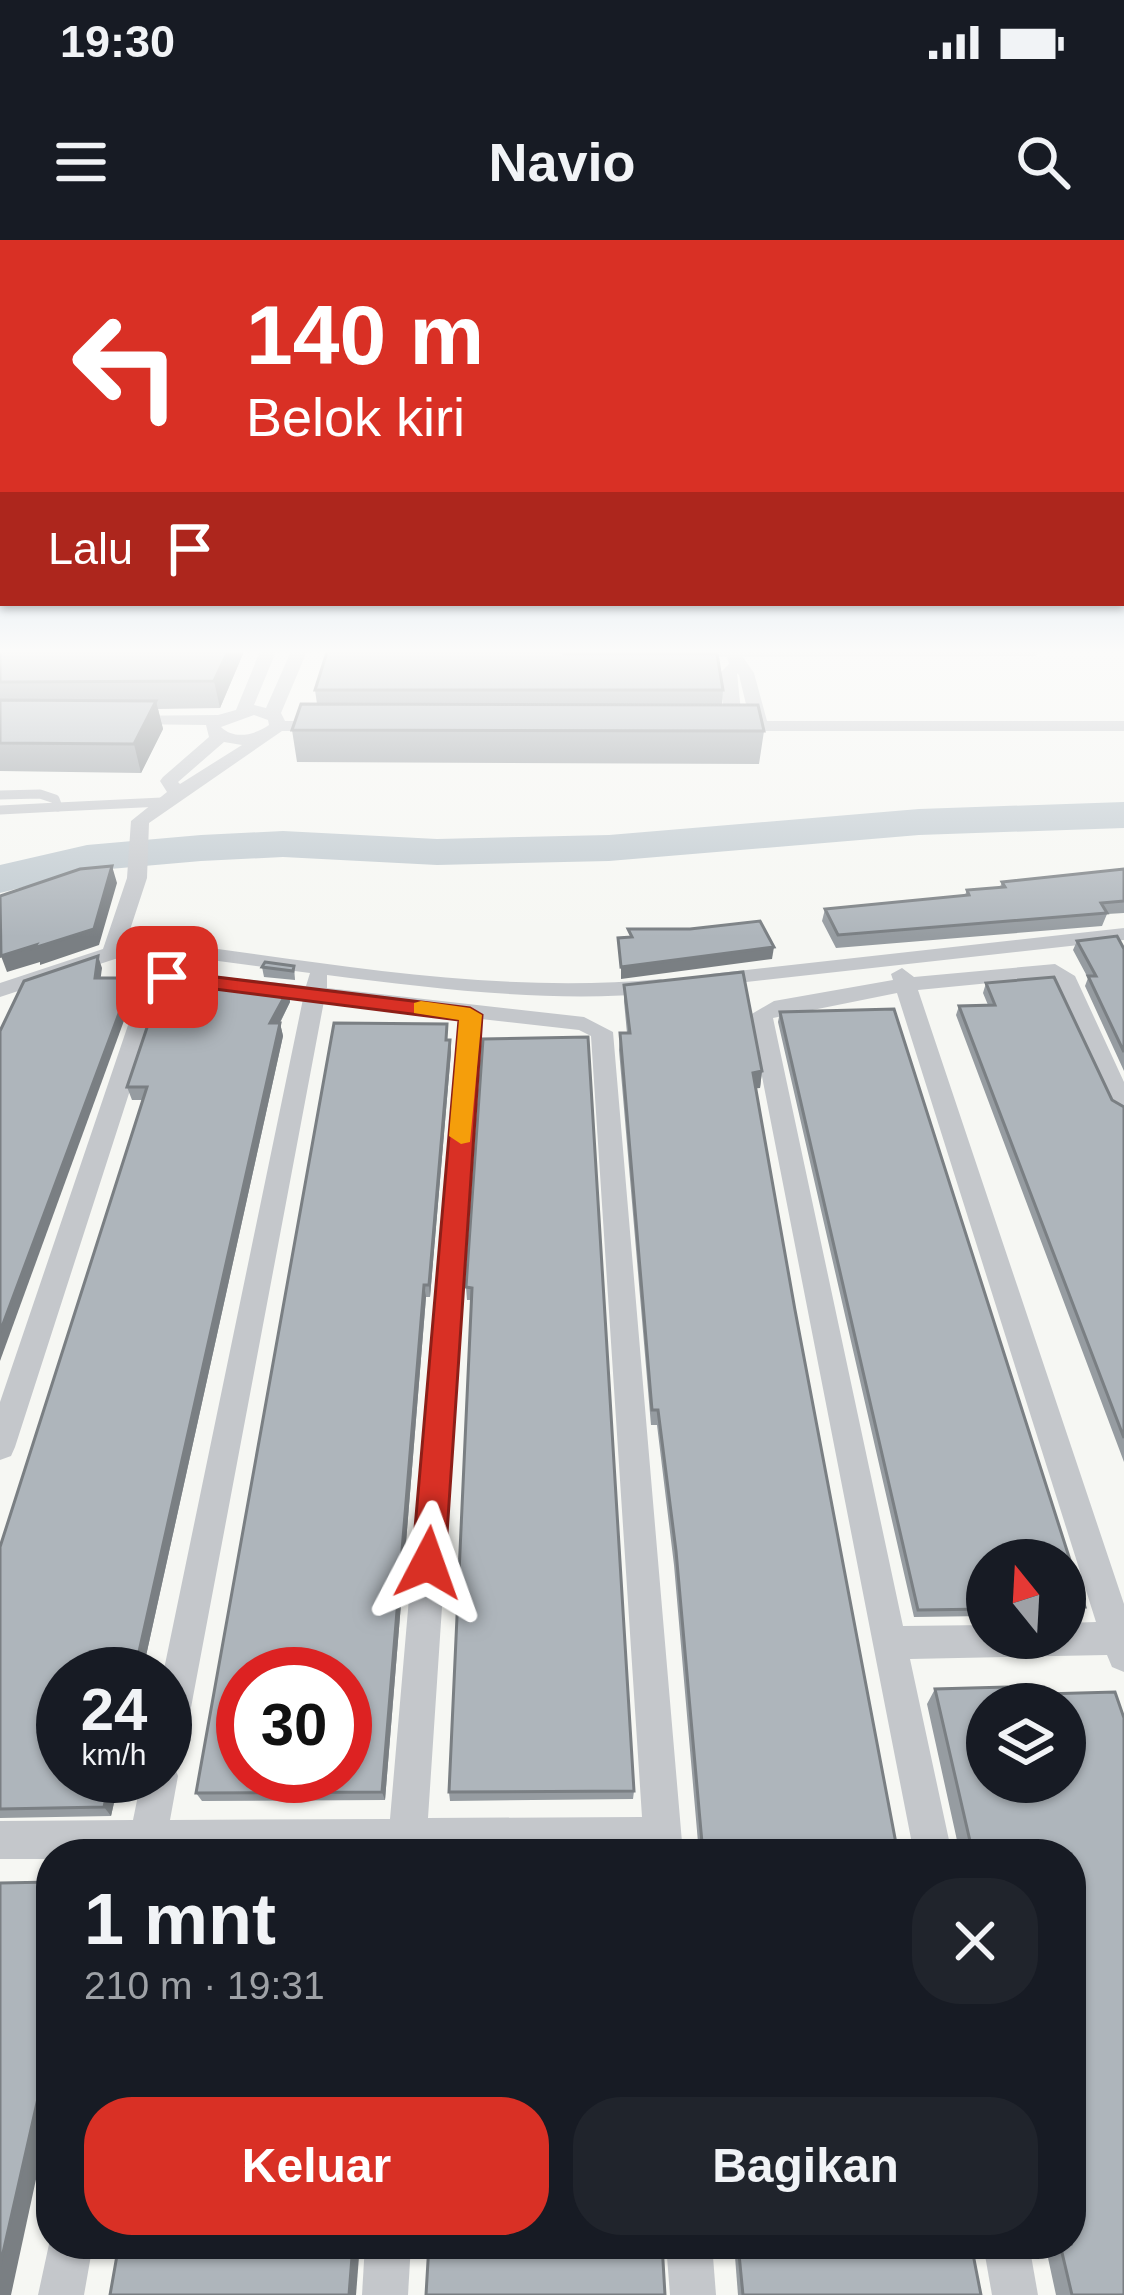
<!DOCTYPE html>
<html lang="id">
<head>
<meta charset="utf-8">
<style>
  :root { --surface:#171b24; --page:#20242c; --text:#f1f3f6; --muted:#9ea1a6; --accent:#d93025 }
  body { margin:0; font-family:Helvetica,sans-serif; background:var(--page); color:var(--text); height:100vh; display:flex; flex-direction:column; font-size:45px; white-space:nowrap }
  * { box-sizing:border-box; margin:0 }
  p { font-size:39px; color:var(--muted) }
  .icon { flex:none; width:66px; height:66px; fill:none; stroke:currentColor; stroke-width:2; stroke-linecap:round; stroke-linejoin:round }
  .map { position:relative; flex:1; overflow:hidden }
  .sheet { position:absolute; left:36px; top:1599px; width:1050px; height:420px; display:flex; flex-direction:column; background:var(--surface); border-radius:48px; box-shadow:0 3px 9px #0004 }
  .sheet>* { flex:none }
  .hud { position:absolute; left:0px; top:0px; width:1125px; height:366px; box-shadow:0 3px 9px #0004; background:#d93025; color:#fff; overflow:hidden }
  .needle { width:78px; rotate:342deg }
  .controls { position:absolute; left:966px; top:1299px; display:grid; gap:24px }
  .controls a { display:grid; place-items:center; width:120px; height:120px; border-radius:50%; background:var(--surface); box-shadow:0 3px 9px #0004; font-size:60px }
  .speed { position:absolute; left:36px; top:1407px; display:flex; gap:24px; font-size:60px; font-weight:700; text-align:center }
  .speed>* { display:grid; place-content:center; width:156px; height:156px; border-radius:50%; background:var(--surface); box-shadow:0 3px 9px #0004; line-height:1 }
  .speed small { font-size:30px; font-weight:400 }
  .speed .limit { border:18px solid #d22; background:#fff; color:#111 }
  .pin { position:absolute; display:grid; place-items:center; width:102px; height:102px; color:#fff; margin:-51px; border-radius:24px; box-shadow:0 6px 18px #0006 }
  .me { position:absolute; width:132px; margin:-66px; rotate:4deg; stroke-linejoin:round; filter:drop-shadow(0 0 9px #0008) }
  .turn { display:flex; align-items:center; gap:42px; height:252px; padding:0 48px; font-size:54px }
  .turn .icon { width:156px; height:156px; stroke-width:2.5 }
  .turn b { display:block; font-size:84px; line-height:102px }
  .then { display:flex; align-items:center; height:114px; padding:0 48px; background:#0003; gap:24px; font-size:45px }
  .round { display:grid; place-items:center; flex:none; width:126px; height:126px; border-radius:48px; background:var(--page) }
  .overview { display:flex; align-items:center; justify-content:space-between; height:204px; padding:0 48px }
  h1 { font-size:72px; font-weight:800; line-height:90px }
  .button { display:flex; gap:24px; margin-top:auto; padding:24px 48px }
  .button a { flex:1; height:138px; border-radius:48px; background:var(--accent); color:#fff; font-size:48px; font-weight:800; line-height:138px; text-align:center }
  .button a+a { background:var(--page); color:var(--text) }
  .status { display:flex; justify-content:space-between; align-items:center; height:84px; padding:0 60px; background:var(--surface); direction:ltr }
  .status svg { height:33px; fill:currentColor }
  header { display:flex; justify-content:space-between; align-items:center; height:156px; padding:0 48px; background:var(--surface); font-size:54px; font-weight:800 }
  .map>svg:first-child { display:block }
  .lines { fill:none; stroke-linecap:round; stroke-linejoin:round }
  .river { fill:#bfc9cf; fill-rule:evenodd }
  .lane { stroke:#c4c7cb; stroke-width:9 }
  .street { fill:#c4c7cb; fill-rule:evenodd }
  .wall { fill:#969ca1; fill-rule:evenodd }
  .shaded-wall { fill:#7a7f83 }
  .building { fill:#aeb5bb; stroke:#7a7f83; stroke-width:3; fill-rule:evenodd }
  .route { fill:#d93025; stroke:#8d1f18; stroke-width:3 }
  .slow { fill:#f59e0b }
</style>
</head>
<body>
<div class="status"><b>19:30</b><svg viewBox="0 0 49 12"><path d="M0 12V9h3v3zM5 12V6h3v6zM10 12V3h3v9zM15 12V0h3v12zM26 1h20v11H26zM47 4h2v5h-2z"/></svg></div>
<header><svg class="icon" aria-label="menu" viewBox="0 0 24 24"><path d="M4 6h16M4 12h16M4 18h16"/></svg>Navio<svg class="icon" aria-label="search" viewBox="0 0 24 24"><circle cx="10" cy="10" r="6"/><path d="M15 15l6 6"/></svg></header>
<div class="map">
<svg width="1124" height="2055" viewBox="0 0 1124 2055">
  <rect width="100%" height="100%" fill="#f6f7f3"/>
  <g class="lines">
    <path class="river" d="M1124,562V588L919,595L609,621L437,625L283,617L201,621L87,631L0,653V625L87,605L201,595L283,591L437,599L609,595L919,569Z"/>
    <g class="lane">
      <path d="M0,555L40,554L55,559L58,567L162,562"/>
      <path d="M0,570L58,567"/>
    </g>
    <g class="street">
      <path d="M261,409H277L254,465L266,468L292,409H308L281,473L285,481H328L336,486L328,491H282L149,583L147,638L125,705L158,701C325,722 493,755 661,739L672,746L661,753C547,763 440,749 327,735V748L584,777L613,792L683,1614H51V1619H0V1581L133,1580L142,1536H165L163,1434L303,759L174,744L163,748L15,1207L11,1216L0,1220V1162L142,744L172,731L306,746L310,733L158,713L115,719L0,757V743L103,709L127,638L131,581L167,552L160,541L163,537L209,497L206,485L124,484L116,479L118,476L218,475L236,470ZM254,475L268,480L269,485C255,495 234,500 221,487ZM224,502L242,505L180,544L178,542ZM324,761L459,777L390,1579L170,1580L178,1536L174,1525L183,1510ZM481,779L579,790L591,796L642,1577L428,1578Z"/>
      <path d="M525,409H1041L1035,416L743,417L754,433L767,481H1124V491H726L718,486L726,481L718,435L729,424L727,417H530L525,415ZM737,433L739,435L750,481H742Z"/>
      <path d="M1124,688V700L711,746L700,740L711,734Z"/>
      <path d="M1055,724L1075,736L1124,842V876L1112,868L1051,737L918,750L1124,1364V1432L1112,1427L1107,1415L910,1419L952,1614H914L750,775L774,761L893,740L891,734L902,728L914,737ZM897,753L1096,1382L1065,1383V1398H987V1385L903,1386L773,778Z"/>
      <path d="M51,1995V2004H93L84,2055H38Z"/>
      <path d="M365,2004H411L408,2055H362Z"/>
      <path d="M666,2004H712L716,2055H670Z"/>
      <path d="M983,2004H1029L1038,2055H992Z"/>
    </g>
  </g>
  <g class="wall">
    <path d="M0,409H245L220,468L158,469L163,489L141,533L0,531Z"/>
    <path d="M564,414L723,450L722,464L764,491L759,524L297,522L292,490L317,464L315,450Z"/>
    <path d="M1124,629V673L1107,674L1102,686L836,708L822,681L825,669L965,655L967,650L1000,647L1002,642Z"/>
    <path d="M1077,701L1124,709V831L1085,746L1088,738L1073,710Z"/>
    <path d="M294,726L295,740L264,737L262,727Z"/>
    <path d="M986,743L1112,860L1124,867V1222L956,775L959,766L988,765L983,753Z"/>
    <path d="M624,745L762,831L760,848H755L795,1070L898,1614H699L674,1325L657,1185H651L619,810L620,793H627L624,761Z"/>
    <path d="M288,750L290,762L280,783L283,796L142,1434H63V1536H120L111,1576L0,1578V1307L143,860H132L127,847Z"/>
    <path d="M894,769L1085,1367L1079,1375H1065V1320H987V1376L914,1377L778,782L780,772Z"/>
    <path d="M483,799L634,1551L633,1559L450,1561L449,1552L471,1060H467L466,1047Z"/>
    <path d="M448,800H450L451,812L430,1057H426L385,1560L202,1561L196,1553Z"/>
    <path d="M1007,1447L1009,1455L1115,1452L1124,1478V2055H1056L1045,2004H1071V1614H960L927,1464L935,1449ZM987,1464H1065V1542H987Z"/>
    <path d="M734,2004H971L981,2055H738Z"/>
  </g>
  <g class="shaded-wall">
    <path d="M229,409H245L220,468L214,441Z"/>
    <path d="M156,461L163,489L141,533L134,504Z"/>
    <path d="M112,626L117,643L99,705L40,725V722L7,732L1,716L36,705Z"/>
    <path d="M774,707L772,719L621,739V727Z"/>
    <path d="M98,716L102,728L99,750L95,738Z"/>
    <path d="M131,738L134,750L133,756L0,1121V1092Z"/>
    <path d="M288,750L290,762L273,796L270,783Z"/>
    <path d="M280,783L283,796L142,1434H134Z"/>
    <path d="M450,800L451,812L430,1057L429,1045Z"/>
    <path d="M762,831L760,848L750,849L753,833Z"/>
    <path d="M424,1045L426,1057L385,1560L382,1552Z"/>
    <path d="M111,1536H120L111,1576L104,1567Z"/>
    <path d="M51,1801V1870L11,2055H0V2026Z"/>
    <path d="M353,2004H360L356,2055H349Z"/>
  </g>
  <g class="building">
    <path d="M0,409H229L214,441L0,442Z"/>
    <path d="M328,409H564V414H717L723,450H315Z"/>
    <path d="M0,460L156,461L134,504L0,503Z"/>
    <path d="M301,464L758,465L764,491L292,490Z"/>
    <path d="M112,626L94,689L34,708L36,705L1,716L0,656L80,629Z"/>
    <path d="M1124,629V661L1101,663L1107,673L838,695L825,669L969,655L967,650L1005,647L1002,642Z"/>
    <path d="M760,681L774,707L621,727L618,698L632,697L628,689H690Z"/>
    <path d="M1117,696L1124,709V812L1088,736H1096L1077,701Z"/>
    <path d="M98,716L95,738H131L130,744L0,1092V791L24,741Z"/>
    <path d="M265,722L294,726L293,731L262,727Z"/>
    <path d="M743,732L762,831L753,833L795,1070L898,1614H703L676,1311L658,1170H652L620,793H630L624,745Z"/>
    <path d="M1054,737L1112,860L1124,867V1198L959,766L995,765L986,743Z"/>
    <path d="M225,742L288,750L270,783H280L134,1434H63V1536H111L104,1567L0,1569V1307L147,847H127L162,743Z"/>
    <path d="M894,769L1085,1367H1065V1320H987V1369L918,1370L780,772Z"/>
    <path d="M334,783L447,784L446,800H450L429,1045H424L382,1552L196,1553ZM243,1434H345V1536H243Z"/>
    <path d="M588,797L634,1551L449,1552L472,1048L466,1047L483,799Z"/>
    <path d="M1007,1447L1009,1455L1115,1452L1124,1478V2055H1072L1060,2004H1071V1614H973L935,1449ZM987,1464H1065V1542H987Z"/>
    <path d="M51,1642V1801L0,2026V1643Z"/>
    <path d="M119,2004H353L349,2055H110Z"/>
    <path d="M429,2004H662L665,2055H426Z"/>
    <path d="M738,2004H971L981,2055H743Z"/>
  </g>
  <linearGradient id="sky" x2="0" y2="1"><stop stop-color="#97bcde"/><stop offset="0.59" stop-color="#fbfbfa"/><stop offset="1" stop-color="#fbfbfa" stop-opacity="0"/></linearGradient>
  <rect width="1124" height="697" fill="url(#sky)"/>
  <path class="route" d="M167,731L470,768L482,775L445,1323L440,1333L428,1338L416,1333L412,1323L459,780L160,742L157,737Z"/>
  <path class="slow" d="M421,761L470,768L482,775L470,902L461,904L449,896L459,780L414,773V763Z"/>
</svg>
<div class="controls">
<a><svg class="needle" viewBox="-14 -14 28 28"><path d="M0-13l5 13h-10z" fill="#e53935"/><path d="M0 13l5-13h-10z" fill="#9ea1a6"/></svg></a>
<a><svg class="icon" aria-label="layers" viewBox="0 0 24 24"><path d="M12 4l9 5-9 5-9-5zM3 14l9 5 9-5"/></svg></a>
</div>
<div class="speed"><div>24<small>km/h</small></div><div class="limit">30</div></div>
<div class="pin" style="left:167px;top:737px;background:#d93025"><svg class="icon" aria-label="arrive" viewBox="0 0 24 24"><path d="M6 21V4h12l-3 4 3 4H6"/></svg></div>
<svg class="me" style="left:428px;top:1323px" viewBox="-20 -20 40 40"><path d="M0-17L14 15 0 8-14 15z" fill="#d93025" stroke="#fff" stroke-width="4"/></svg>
<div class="hud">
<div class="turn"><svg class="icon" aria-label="left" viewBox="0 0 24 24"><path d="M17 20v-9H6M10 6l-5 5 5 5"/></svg><div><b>140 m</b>Belok kiri</div></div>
<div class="then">Lalu<svg class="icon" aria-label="arrive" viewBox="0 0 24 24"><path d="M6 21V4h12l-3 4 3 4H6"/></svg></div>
</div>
<section class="sheet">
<div class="overview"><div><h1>1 mnt</h1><p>210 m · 19:31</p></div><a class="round"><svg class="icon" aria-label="close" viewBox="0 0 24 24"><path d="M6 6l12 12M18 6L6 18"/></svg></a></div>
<div class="button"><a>Keluar</a><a>Bagikan</a></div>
</section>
</div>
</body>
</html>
